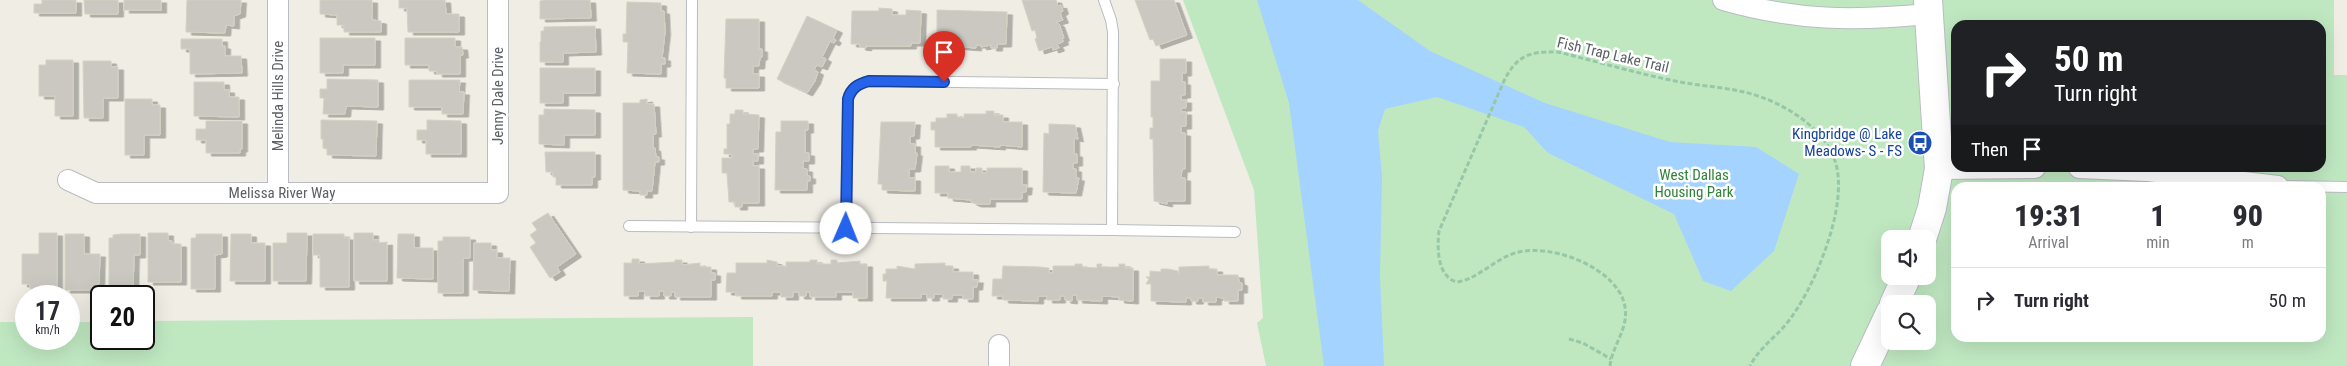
<!DOCTYPE html>
<html lang="en">
<head>
<meta charset="utf-8">
<style>
  :root { --surface:#fff; --page:#f2f2f3; --text:#2b2b33; --muted:#7c7c81; --line:#e1e1e2 }
  body { margin:0; font-family:"Roboto Condensed",sans-serif; background:var(--page); color:var(--text); height:100vh; display:flex; flex-direction:column; font-size:19px; white-space:nowrap }
  * { box-sizing:border-box; margin:0 }
  p { font-size:16px; color:var(--muted) }
  .icon { flex:none; width:28px; height:28px; fill:none; stroke:currentColor; stroke-width:2; stroke-linecap:round; stroke-linejoin:round }
  .map { position:relative; flex:1; overflow:hidden }
  .details { position:absolute; left:1951px; top:182px; width:375px; height:160px; display:flex; flex-direction:column; background:var(--surface); border-radius:15px; box-shadow:0 5px 20px #0002 }
  .details>* { flex:none }
  .hud { position:absolute; left:1951px; top:20px; width:375px; height:152px; border-radius:15px; box-shadow:0 5px 20px #0002; background:#202124; color:#fff; overflow:hidden }
  .tools { position:absolute; left:1881px; top:230px; display:grid; gap:10px }
  .tools a { display:grid; place-items:center; width:55px; height:55px; border-radius:10px; background:var(--surface); box-shadow:0 5px 20px #0002; font-size:25px }
  .speed { position:absolute; left:15px; top:285px; display:flex; gap:10px; font-size:25px; font-weight:700; text-align:center }
  .speed>* { display:grid; place-content:center; width:65px; height:65px; border-radius:50%; background:var(--surface); box-shadow:0 5px 20px #0002; line-height:1 }
  .speed small { font-size:12px; font-weight:400 }
  .speed .limit { border:2px solid #111; border-radius:8px; background:#fff; color:#111 }
  .pin { position:absolute; display:grid; place-items:center; width:42px; height:42px; color:#fff; margin:-51px -21px; border-radius:50% 50% 50% 0; rotate:-45deg; box-shadow:0 0 5px #0007 }
  .pin .icon { rotate:45deg }
  .me { position:absolute; width:55px; margin:-28px; rotate:1deg; stroke-linejoin:round; filter:drop-shadow(0 0 4px #0008) }
  .turn { display:flex; align-items:center; gap:18px; height:105px; padding:0 20px; font-size:22px }
  .turn .icon { width:65px; height:65px; stroke-width:2.5 }
  .turn b { display:block; font-size:35px; line-height:42px }
  .then { display:flex; align-items:center; height:48px; padding:0 20px; background:#0003; gap:10px; font-size:19px }
  .eta { display:flex; justify-content:space-evenly; align-items:center; height:85px; text-align:center }
  .eta b { font-size:30px; font-weight:800; line-height:35px }
  ul { padding:0; list-style:none }
  li { display:flex; align-items:center; gap:15px; height:65px; padding:0 20px; border-top:1px solid var(--line) }
  li div { flex:1 }
  li b { display:block; font-size:19px }
  li em { font-style:normal }
  .map>svg:first-child { display:block }
  .green { fill:#bfe8c1; fill-rule:evenodd }
  .water { fill:#a4d3ff }
  .building { fill:#cac8c1; stroke:#d4d0c2; filter:url(#shadow) }
  .lines { fill:none; stroke-linecap:round; stroke-linejoin:round }
  .lane-casing { stroke:#b9bcc1; stroke-width:12 }
  .street-casing { stroke:#b9bcc1; stroke-width:22 }
  .secondary-casing { stroke:#b9bdc3; stroke-width:30 }
  .path { stroke:#97c7a7; stroke-width:3; stroke-dasharray:5 2.5; stroke-linecap:butt }
  .lane { stroke:#fff; stroke-width:10 }
  .street { stroke:#fff; stroke-width:20 }
  .secondary { stroke:#fff; stroke-width:28 }
  .route-casing { stroke:#184099; stroke-width:12 }
  .route { stroke:#2563eb; stroke-width:9 }
  .labels { text-anchor:middle; dominant-baseline:central; stroke-width:5; stroke-linejoin:round; paint-order:stroke }
  .street-label { font-size:15px; fill:#5c6065; stroke:#fff }
  .transit-label { font-size:15px; fill:#164399; stroke:#fff; text-anchor:end }
  .park-label { font-size:15px; fill:#308238; stroke:#fff }
</style>
</head>
<body>
<div class="map">
<svg width="2347" height="366" viewBox="0 0 2347 366">
  <defs>
    <filter id="shadow"><feDropShadow dx="5.5" dy="3" stdDeviation="0" flood-color="#0004"/></filter>
  </defs>
  <rect width="100%" height="100%" fill="#efede4"/>
  <g class="green">
    <path d="M1183,0H2334V75H2347V366H1266L1257,323L1263,318L1254,190ZM1956,25H2321V168H1956ZM1956,188H2321V338H1956ZM1890,239H1928V276H1890ZM1890,304H1928V341H1890Z"/>
    <path d="M753,317V366H0V322H26V339H69V322H101V339H144V321Z"/>
  </g>
  <path class="water" d="M1257,0H1358L1430,51L1545,103L1670,142L1756,147L1799,174L1774,251L1731,291L1703,281L1674,214L1548,153L1524,127L1437,97L1385,109L1378,131L1382,176L1380,276L1384,366H1324L1289,103Z"/>
  <g class="building">
    <path d="M42,0H76V13H34V4H42Z"/>
    <path d="M84,0H118V14H85Z"/>
    <rect x="124" y="0" width="37" height="10"/>
    <path d="M187,0H241L240,14L234,16V26L226,25L225,33L186,32Z"/>
    <path d="M320,0H372V20L381,21V32H344V25H337V15L320,14Z"/>
    <path d="M399,0H445L446,14H459V32H408L407,8H399Z"/>
    <path d="M545,0H590L591,18L540,19V1Z"/>
    <path d="M1022,0H1056L1058,6L1061,5L1063,11L1060,13L1063,20L1056,22L1059,24L1064,38H1062L1063,42L1057,44L1059,48L1053,50L1052,47L1039,51L1035,39L1037,38L1035,30L1032,31Z"/>
    <path d="M1135,0H1174L1187,35L1156,46L1153,39L1150,40Z"/>
    <path d="M627,2L661,3V11H664L665,32L662,58H665V64H661V74L627,73L628,42H623V34H626Z"/>
    <path d="M879,8L892,9V15H906V10L921,11L920,43H911V46H866V48L860,47V44H851L852,11H879Z"/>
    <path d="M937,10L1007,12L1006,44H997V48H991V45L981,47V45H976V48L952,46V48L945,47V44H937Z"/>
    <path d="M807,16L837,30L833,38L836,40L834,43L830,41L822,57L826,59L822,67L817,65L814,70L818,72L815,81L807,93L777,79Z"/>
    <path d="M726,19H759V49H762V57H760L759,66H753V74H759V88H726V78H724Z"/>
    <path d="M595,26L596,52L563,53V62H540V42H541V31H544V27Z"/>
    <path d="M320,38H375V65H343V73H320Z"/>
    <path d="M405,38H455V47H462L463,55H460V74H437V71H429V65H405Z"/>
    <path d="M181,39H222V46H225V56H241L242,73L190,74V49H181Z"/>
    <path d="M1160,59H1186V73H1182V82H1185V95H1181V100H1186V108H1181V112H1186V126H1181V133H1185V169H1182L1181,178H1185V201H1167V204L1154,201L1153,139H1150V128H1153V117H1151V81H1160Z"/>
    <path d="M46,60H73V116H55V96H39V65H46Z"/>
    <path d="M83,61H111V67H118V98H103V118H84Z"/>
    <path d="M540,68H595V93H563V103H540Z"/>
    <path d="M327,79L378,80V107L346,106L345,114H323L324,98H320V89H327Z"/>
    <path d="M409,80H460L459,92H464L463,114H442V107H409Z"/>
    <path d="M194,82H224V90H229V97H239V117L194,116Z"/>
    <path d="M125,99H152V105H160V135H144V155H125Z"/>
    <path d="M647,99V104H654L656,134H653V148H655L656,157H659V162H655L652,191H647V195H640V191L623,190V103H640V100Z"/>
    <path d="M544,109L595,110V135H564V145L539,144V115H544Z"/>
    <path d="M735,110H743V114L759,115L758,149H753V154H758V161H753V166H759V203H742V207H735V202H729L727,173H722V158H732V154H724V149H727V124H730V114H735Z"/>
    <path d="M986,111H994V115H1003V122H1022V147L1000,145V147L971,145V147H935V130H931V122H936V118H947V114H957V117L964,118V114H986Z"/>
    <path d="M321,120L377,121L376,156L327,155V149L323,148V139H321Z"/>
    <path d="M427,120L461,121V154H426V140H417V130H427Z"/>
    <path d="M206,121H242V149H240V153H206V140H196V129H206Z"/>
    <path d="M781,121H808V130H805V153H809V161H803V169H807V176H810V181H807V190H775L776,132H781Z"/>
    <path d="M881,122H915L914,136H910V144H915V153H917L915,169H909V178H915V191L882,190V184H878Z"/>
    <path d="M1049,124L1075,125L1078,139L1074,138V154H1077V163H1073V169H1076V178H1079L1076,193L1043,192L1044,133L1049,134Z"/>
    <path d="M545,152H595V177H592V185H556V177H553V172H546Z"/>
    <path d="M935,166H949V172H961V166H970V172H976V168H982V173H987V168H1022V185H1027L1026,192H1022V199H990V204H976L971,202V200L948,198V193H935Z"/>
    <path d="M548,213L576,254L557,267L560,272L550,278L530,247L536,243L530,235L537,230L532,223Z"/>
    <path d="M39,233H57V289H30V284H22V254H39Z"/>
    <path d="M148,233H168V241H172V244H181V282H148Z"/>
    <path d="M287,233H307L306,281H273V243H287Z"/>
    <path d="M354,233H373V240H379V243L387,242V281H354Z"/>
    <path d="M65,234H84V254H100L99,284H92V290H65Z"/>
    <path d="M121,234H140V255H134L133,290L109,289V238H113V235Z"/>
    <path d="M196,234H222V254L215,255V289H191V238H196Z"/>
    <path d="M231,234H251V243H265V281H230Z"/>
    <path d="M313,234H344V237H349V287H320V255H313Z"/>
    <path d="M398,234H414V248H433V279L397,278Z"/>
    <path d="M443,237H470V258H463V293H438V241H443Z"/>
    <path d="M474,243H491V250H497V258H510L509,291L473,290Z"/>
    <path d="M632,259H639V264L675,262V260H682V265L700,263V267H711V273H715V280H711V297H675V292H671V296H664V291H659V296H645V291H638V296H624V263H632Z"/>
    <path d="M767,260L777,262V266H785L786,268V262H810V260H817V264H831V260H837V263L860,261V264H867V298H853V292H836V297H810V292H806V296H799V292H793V297H781V292H772V296H736V292H726L727,273H736V263H767Z"/>
    <path d="M945,263V266H953V272H973V280H978L977,287H973V299H963V295H952V299H943V294H934V298H927V294H921V298H886L887,281H883V274H886V269H897V266L915,269V264Z"/>
    <path d="M1075,264H1082V267L1097,268V264H1102L1101,267H1119V264H1125V268H1133V301L1119,300V297L1102,296V301L1077,300V295H1072V301L1065,300V296H1060V300H1047V296H1038V301L1003,300V296H992L993,279H1002L1003,266L1040,267L1049,268V273H1053V266H1075Z"/>
    <path d="M1209,266V269H1217V275H1238L1239,282L1242,283V290H1238V301H1224V298L1216,297V302H1203V298H1198V301H1191V298H1186V302L1151,301V284H1146L1149,279L1146,277H1150V271L1161,272V269H1168L1178,271L1179,275V267Z"/>
  </g>
  <g class="lines">
    <defs>
      <g id="lane">
        <path d="M2278,186L2347,187"/>
        <path d="M629,226L1112,230L1113,32L1111,20L1104,0"/>
        <path d="M691,227L692,0"/>
        <path d="M846,229L848,99C851,88 858,84 869,81L1114,84"/>
        <path d="M1112,230L1235,232"/>
      </g>
      <g id="street">
        <path d="M1723,0C1796,21 1854,21 1929,14"/>
        <path d="M2079,168L2148,171L2278,186"/>
        <path d="M1939,169L2035,168"/>
        <path d="M68,180L96,193H498V0"/>
        <path d="M278,193V0"/>
        <path d="M999,345V366"/>
      </g>
      <g id="secondary">
        <path d="M1922,239L1932,208L1939,169L1928,0"/>
        <path d="M1894,304L1907,276"/>
        <path d="M1865,366L1890,313"/>
      </g>
    </defs>
    <use href="#lane" class="lane-casing"/>
    <use href="#street" class="street-casing"/>
    <use href="#secondary" class="secondary-casing"/>
    <g class="path">
      <path d="M1569,339L1583,343L1611,359"/>
      <path d="M1610,366C1612,346 1629,328 1625,307C1619,268 1550,242 1515,253C1495,259 1478,279 1457,282C1437,277 1437,248 1439,231L1503,83C1516,56 1528,51 1558,52C1599,62 1639,74 1680,82C1701,86 1723,87 1744,92C1783,101 1834,131 1838,175C1841,207 1829,242 1817,271C1809,289 1799,308 1787,323C1774,339 1759,348 1750,366"/>
    </g>
    <use href="#lane" class="lane"/>
    <use href="#street" class="street"/>
    <use href="#secondary" class="secondary"/>
  </g>
  <g class="lines">
    <defs>
      <path id="route" d="M846,229L848,99C851,88 858,84 869,81L944,82"/>
    </defs>
    <use href="#route" class="route-casing"/>
    <use href="#route" class="route"/>
  </g>
  <defs>
    <symbol id="bus-disc" viewBox="-11 -11 22 22"><circle r="9.5" fill="#1a4fb4" stroke="#fff"/><path d="M-5-6H5V4H4V6H2V4H-2V6H-4V4H-5ZM-3.5-4V0h7V-4ZM-3.5 1.2v1.5H-2V1.2ZM2 1.2v1.5H3.5V1.2Z" fill="#fff"/></symbol>
  </defs>
  <g fill-rule="evenodd">
    <use href="#bus-disc" x="1906" y="129" width="28" height="28"/>
  </g>
  <g class="labels">
    <g class="street-label">
      <text transform="translate(1613 55) rotate(13)">Fish Trap Lake Trail</text>
      <text transform="translate(278 96) rotate(-90)">Melinda Hills Drive</text>
      <text transform="translate(498 96) rotate(-90)">Jenny Dale Drive</text>
      <text x="282" y="193">Melissa River Way</text>
    </g>
    <g class="transit-label">
      <text x="1902" y="134">Kingbridge @ Lake<tspan x="1902" dy="17">Meadows- S - FS</tspan></text>
    </g>
    <g class="park-label">
      <text x="1694" y="175">West Dallas<tspan x="1694" dy="17">Housing Park</tspan></text>
    </g>
  </g>
</svg>
<div class="tools">
<a><svg class="icon" aria-label="sound" viewBox="0 0 24 24"><path d="M4 9h4l5-4v14l-5-4H4zM17 9q2 3 0 6"/></svg></a>
<a><svg class="icon" aria-label="search" viewBox="0 0 24 24"><circle cx="10" cy="10" r="6"/><path d="M15 15l6 6"/></svg></a>
</div>
<div class="speed"><div>17<small>km/h</small></div><div class="limit">20</div></div>
<div class="pin" style="left:944px;top:82px;background:#d93025"><svg class="icon" aria-label="arrive" viewBox="0 0 24 24"><path d="M6 21V4h12l-3 4 3 4H6"/></svg></div>
<svg class="me" style="left:846px;top:229px" viewBox="-20 -20 40 40"><circle r="19" fill="#fff"/><path d="M0-13L10 11 0 6-10 11z" fill="#2563eb"/></svg>
<div class="hud">
<div class="turn"><svg class="icon" aria-label="right" viewBox="0 0 24 24"><path d="M7 20v-9h11M14 6l5 5-5 5"/></svg><div><b>50 m</b>Turn right</div></div>
<div class="then">Then<svg class="icon" aria-label="arrive" viewBox="0 0 24 24"><path d="M6 21V4h12l-3 4 3 4H6"/></svg></div>
</div>
<section class="details">
<div class="eta">
<div><b>19:31</b><p>Arrival</p></div>
<div><b>1</b><p>min</p></div>
<div><b>90</b><p>m</p></div>
</div>
<ul>
<li><svg class="icon" aria-label="right" viewBox="0 0 24 24"><path d="M7 20v-9h11M14 6l5 5-5 5"/></svg><div><b>Turn right</b></div><em>50 m</em></li>
</ul>
</section>
</div>
</body>
</html>
